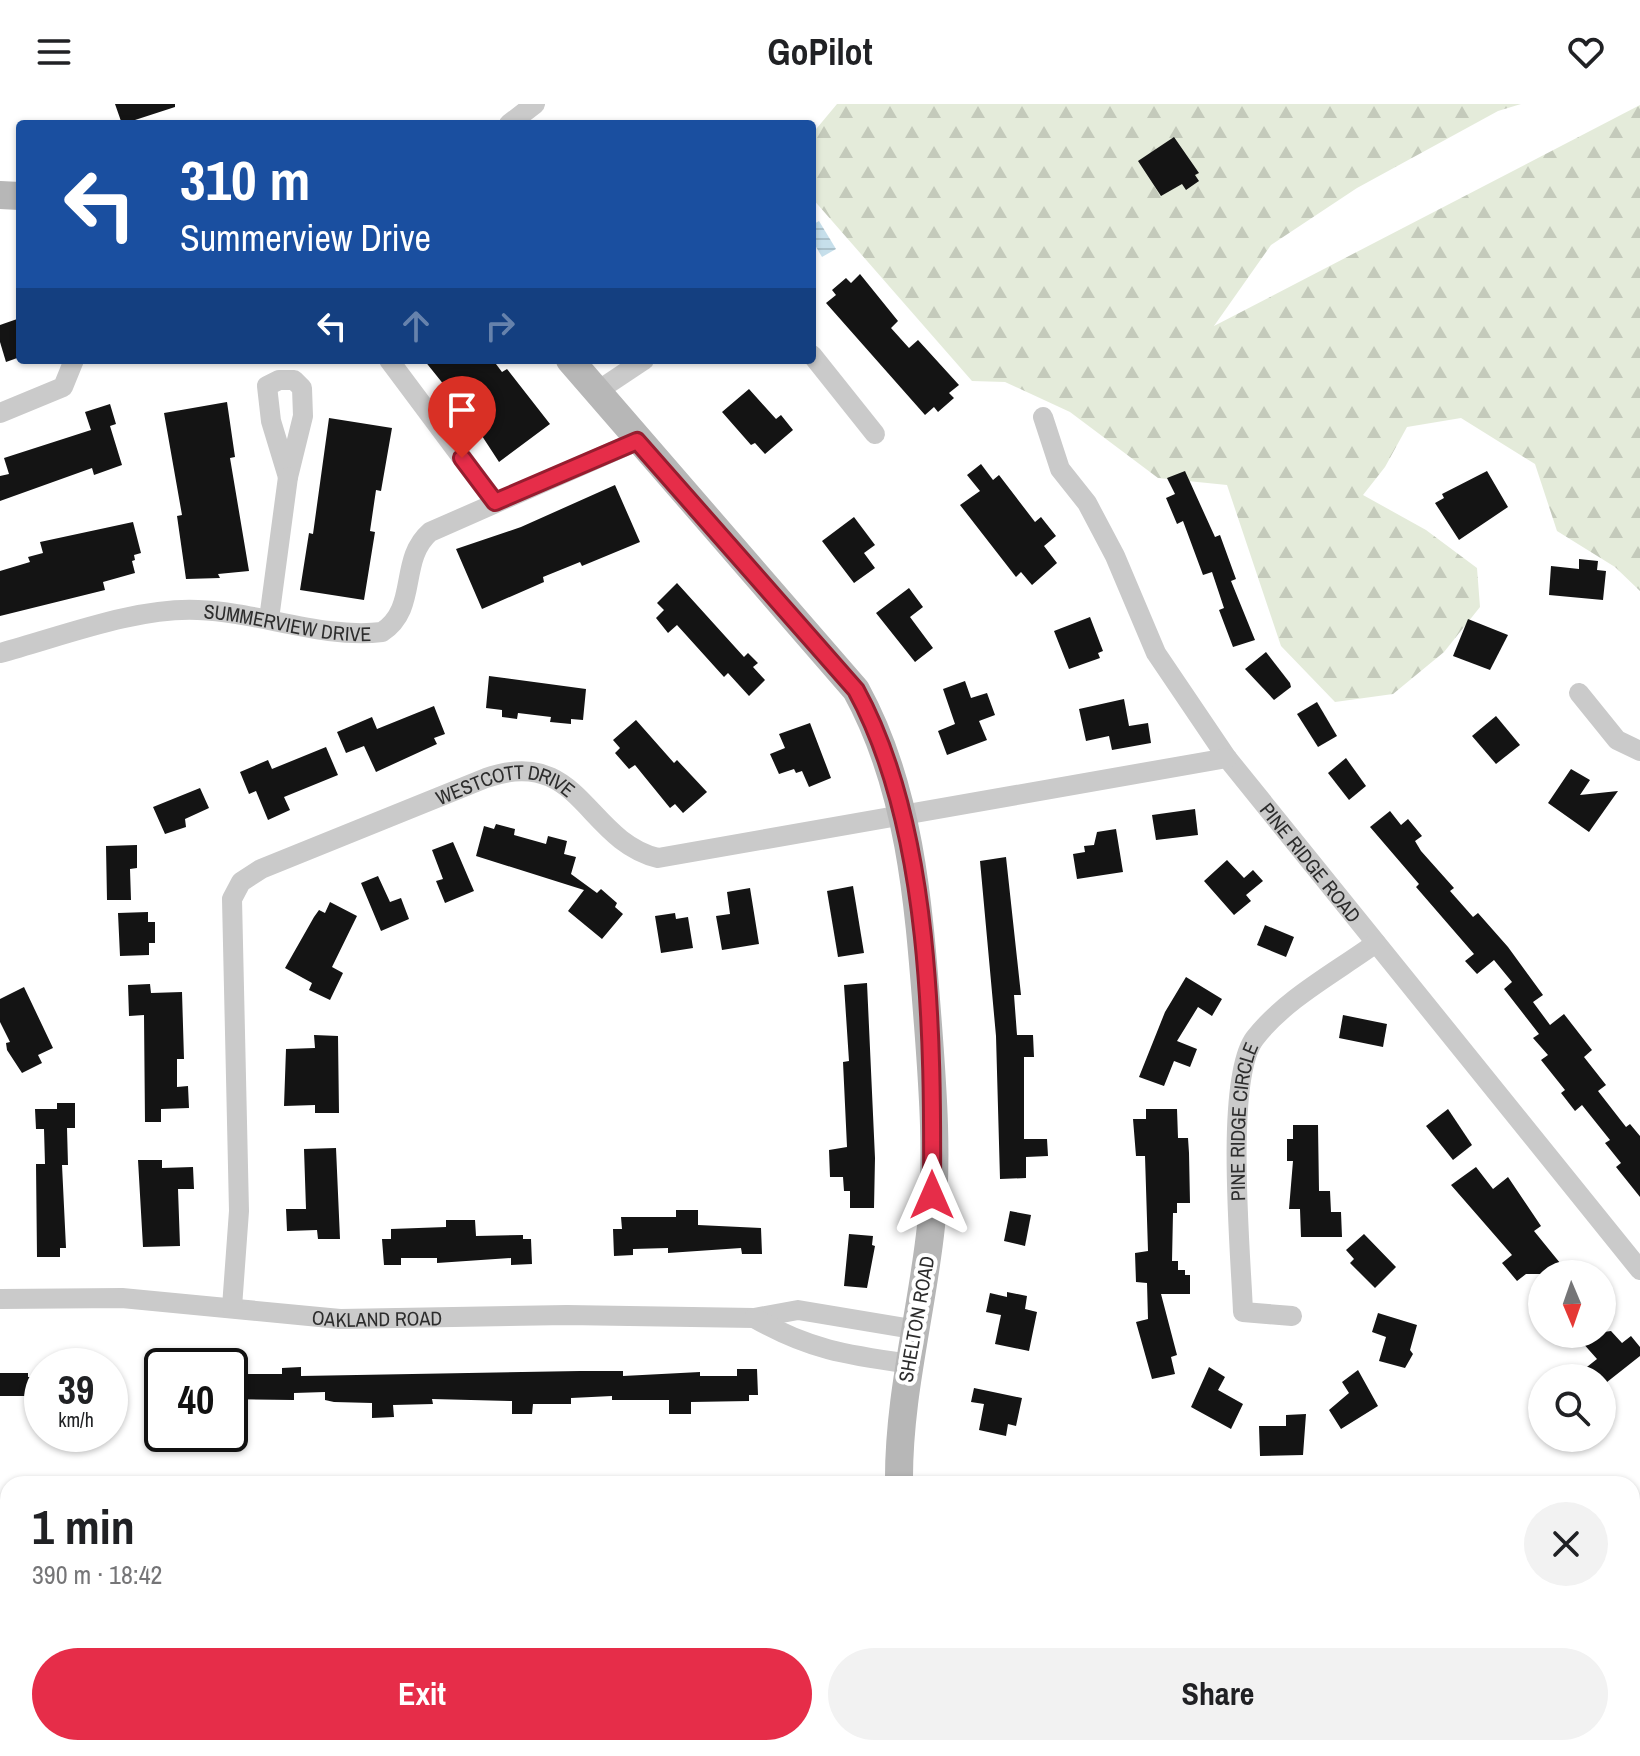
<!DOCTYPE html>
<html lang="en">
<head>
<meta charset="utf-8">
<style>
  :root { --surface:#fff; --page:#f2f2f2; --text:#202124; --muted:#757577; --accent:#e62d49 }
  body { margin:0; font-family:"Archivo Narrow",sans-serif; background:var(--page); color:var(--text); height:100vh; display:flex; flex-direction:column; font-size:30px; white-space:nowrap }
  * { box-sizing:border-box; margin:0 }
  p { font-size:26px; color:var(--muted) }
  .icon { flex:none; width:44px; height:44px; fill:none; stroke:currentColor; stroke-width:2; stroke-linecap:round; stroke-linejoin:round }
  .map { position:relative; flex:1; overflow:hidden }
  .details { position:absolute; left:0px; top:1372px; width:1640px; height:280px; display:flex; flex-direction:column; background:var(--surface); border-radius:24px 24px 0 0; box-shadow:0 2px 6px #0004 }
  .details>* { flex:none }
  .top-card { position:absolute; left:16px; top:16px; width:800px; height:244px; border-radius:8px; box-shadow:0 2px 6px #0004; background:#1a4fa0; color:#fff; overflow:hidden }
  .needle { width:52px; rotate:178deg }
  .controls { position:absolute; left:1528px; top:1156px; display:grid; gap:16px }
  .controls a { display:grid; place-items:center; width:88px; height:88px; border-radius:50%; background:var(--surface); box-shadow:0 2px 6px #0004; font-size:40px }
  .speed { position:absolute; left:24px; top:1244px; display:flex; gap:16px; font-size:40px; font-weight:700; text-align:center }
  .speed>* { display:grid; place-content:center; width:104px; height:104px; border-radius:50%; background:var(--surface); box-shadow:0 2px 6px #0004; line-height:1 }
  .speed small { font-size:20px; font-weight:400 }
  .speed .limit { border:4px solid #111; border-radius:12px; background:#fff; color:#111 }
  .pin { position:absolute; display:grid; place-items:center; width:68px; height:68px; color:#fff; margin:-82px -34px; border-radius:50% 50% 50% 0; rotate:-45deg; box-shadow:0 0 8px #0007 }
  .pin .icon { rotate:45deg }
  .me { position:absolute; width:88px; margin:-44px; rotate:0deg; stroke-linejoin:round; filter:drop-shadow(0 0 6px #0008) }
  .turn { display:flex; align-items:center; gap:28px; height:168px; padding:0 32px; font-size:36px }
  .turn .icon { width:104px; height:104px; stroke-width:2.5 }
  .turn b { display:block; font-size:56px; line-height:68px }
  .lanes { display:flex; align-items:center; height:76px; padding:0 32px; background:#0003; justify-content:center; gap:40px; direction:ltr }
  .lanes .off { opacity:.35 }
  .round { display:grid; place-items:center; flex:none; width:84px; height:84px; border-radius:42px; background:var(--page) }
  .overview { display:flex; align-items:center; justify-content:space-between; height:136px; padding:0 32px }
  h1 { font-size:48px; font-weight:800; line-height:60px }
  .cta { display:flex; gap:16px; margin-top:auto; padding:16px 32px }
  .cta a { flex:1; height:92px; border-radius:48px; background:var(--accent); color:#fff; font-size:32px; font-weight:800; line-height:92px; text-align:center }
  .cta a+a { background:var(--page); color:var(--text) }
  header { display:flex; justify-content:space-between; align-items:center; height:104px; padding:0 32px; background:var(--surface); font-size:36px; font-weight:800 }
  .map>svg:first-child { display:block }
  .forest { fill:url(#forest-firs) }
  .water { fill:url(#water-rules) }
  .building { fill:#141414 }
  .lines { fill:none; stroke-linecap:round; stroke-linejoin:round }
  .street { stroke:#cacaca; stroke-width:20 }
  .secondary { stroke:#b7b7b7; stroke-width:28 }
  .rail-casing { stroke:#828282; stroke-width:8 }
  .rail { stroke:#fff; stroke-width:5; stroke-dasharray:15; stroke-linecap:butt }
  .route-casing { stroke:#961d2f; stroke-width:20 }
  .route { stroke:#e62d49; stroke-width:14 }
  .labels { text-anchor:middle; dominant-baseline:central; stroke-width:8; stroke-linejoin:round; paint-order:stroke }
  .street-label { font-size:20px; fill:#2d2d2d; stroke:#fff }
</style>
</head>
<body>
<header><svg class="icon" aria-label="menu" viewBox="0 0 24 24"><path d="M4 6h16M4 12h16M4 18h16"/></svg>GoPilot<svg class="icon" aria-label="heart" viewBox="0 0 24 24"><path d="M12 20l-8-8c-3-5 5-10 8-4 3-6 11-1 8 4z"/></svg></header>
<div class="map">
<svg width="1640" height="1652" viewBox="0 0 1640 1652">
  <defs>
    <pattern id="forest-firs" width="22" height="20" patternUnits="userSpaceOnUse" patternTransform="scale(2)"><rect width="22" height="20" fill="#e4ebda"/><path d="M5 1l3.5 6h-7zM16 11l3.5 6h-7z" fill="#c4cabb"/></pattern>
    <pattern id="water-rules" width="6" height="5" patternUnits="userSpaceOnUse" patternTransform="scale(2)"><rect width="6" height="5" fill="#c6dfeb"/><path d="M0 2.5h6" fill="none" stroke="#aac0ca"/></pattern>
  </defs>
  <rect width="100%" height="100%" fill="#fff"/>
  <path class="forest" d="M837,0H1521L1498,7L1357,84L1271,141L1214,222L1640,1V487L1615,463L1557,427L1535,360L1461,314L1407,323L1385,363L1363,391L1426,426L1477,464L1480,503L1444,548L1393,590L1335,598L1281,542L1227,381L1158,374L1070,308L1005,278L972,277L812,94V30Z"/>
  <path class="water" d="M819,117L836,145L822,153L812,136V121Z"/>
  <g class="building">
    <path d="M115,0H175V3L135,16L137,20H122Z"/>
    <path d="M1174,33L1199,69L1195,71L1199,77L1186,86L1182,80L1161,92L1138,57Z"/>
    <path d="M860,170L898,217L891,224L909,244L918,236L959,281L949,289L954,294L938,308L934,303L925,311L826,199L836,191L832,186L846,174L851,179Z"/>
    <path d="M20,214V253L6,258L0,238V221Z"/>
    <path d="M424,256H493L502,268L507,265L550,320L499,358L469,312Z"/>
    <path d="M749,285L776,315L781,311L793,326L765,350L755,339L751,341L722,308Z"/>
    <path d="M227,298L235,353L230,354L249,467L218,470L220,474L186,475L177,412L182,411L164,309Z"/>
    <path d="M110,300L116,320L110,322L122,361L94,371L92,364L0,397V372L9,370L4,354L91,326L85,308Z"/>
    <path d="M329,314L392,324L381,387L376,386L370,427L375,428L364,496L300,486L309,429L313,430Z"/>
    <path d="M981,360L993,376L999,371L1035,418L1041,413L1056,432L1044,442L1057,459L1032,481L1021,468L1016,473L960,401L980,387L967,371Z"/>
    <path d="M1185,367L1215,433L1220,431L1236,475L1231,477L1255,536L1233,543L1219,506L1224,504L1212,468L1203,471L1183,417L1177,420L1166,394L1175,390L1167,374Z"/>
    <path d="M1487,367L1508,403L1459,436L1435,399L1444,394L1442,390Z"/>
    <path d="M615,381L640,438L582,462L580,458L543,473L544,478L482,505L456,445L521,423Z"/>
    <path d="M854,413L875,441L864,449L875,464L854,479L822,437Z"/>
    <path d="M133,418L141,449L134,451L135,456L132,457L135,469L103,478L105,486L0,512V467L30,458L28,453L43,449L40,438Z"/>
    <path d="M1579,455L1598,457L1597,466L1606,467L1603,496L1549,491L1551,462L1579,465Z"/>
    <path d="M677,479L744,553L748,549L758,559L753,563L765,576L749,592L728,569L724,573L677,521L668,529L656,514L664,506L657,499Z"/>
    <path d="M909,484L923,503L910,513L933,544L915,558L876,509Z"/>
    <path d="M1090,513L1103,547L1098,549L1100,554L1069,565L1054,527Z"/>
    <path d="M1468,515L1508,531L1490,566L1453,552Z"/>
    <path d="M1266,548L1290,579L1291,583L1274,596L1245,565Z"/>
    <path d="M489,572L586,585L583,616L571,615V620L550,618L551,613L518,609L517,615L502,613V606L486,604Z"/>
    <path d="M965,577L971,594L987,589L995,611L979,617L987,636L947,651L938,627L955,620L943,585Z"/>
    <path d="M1124,595L1129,622L1148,619L1151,639L1112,646L1109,632L1086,637L1079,605Z"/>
    <path d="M1317,598L1337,632L1318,643L1297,610Z"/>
    <path d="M434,602L445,630L434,634L437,640L376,668L364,642L346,649L337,628L372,613L377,625Z"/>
    <path d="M1496,612L1520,641L1496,660L1472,632Z"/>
    <path d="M636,616L674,659L677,656L707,688L683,709L675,700L670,704L635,661L629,665L615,649L620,644L613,636Z"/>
    <path d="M810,619L831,674L809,683L802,667L796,669L794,665L779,670L770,650L785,644L779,630Z"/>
    <path d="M326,643L338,671L284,693L290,706L268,716L256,687L249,690L240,668L268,656L272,665Z"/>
    <path d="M1346,654L1366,682L1349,696L1328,669Z"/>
    <path d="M1571,665L1590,676L1580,691L1618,687L1589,728L1548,699Z"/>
    <path d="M200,684L209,704L185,715L186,723L165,730L153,703Z"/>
    <path d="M1195,705L1198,731L1156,736L1152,711Z"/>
    <path d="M1390,707L1401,721L1408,715L1422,732L1415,737L1421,747L1454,784L1450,787L1473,813L1478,809L1508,843L1543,891L1533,898L1550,921L1564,910L1592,946L1584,953L1606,981L1598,987L1626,1023L1630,1020L1640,1032V1093L1616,1063L1621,1059L1605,1039L1610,1036L1582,1001L1575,1007L1561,989L1565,986L1541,956L1548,951L1533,934L1539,930L1504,885L1512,878L1494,856L1477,870L1465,857L1474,850L1416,783L1419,780L1370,723Z"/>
    <path d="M496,720L515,725L514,731L546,740L548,732L567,737L564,750L576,753L571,770L597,789L601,785L617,799L615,803L623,810L602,835L568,807L584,786L476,752L484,722L494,725Z"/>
    <path d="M1116,725L1123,768L1077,775L1073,750L1085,748L1084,742L1094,741L1097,728Z"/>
    <path d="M453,738L474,787L445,799L436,777L443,775L432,746Z"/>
    <path d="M137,741V764L130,765L131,796H107L106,742Z"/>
    <path d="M1006,753L1021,891H1014L1017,931H1033L1034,953H1024V1035H1047L1048,1052L1026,1053V1074L1000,1075L996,932L980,757Z"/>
    <path d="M1227,756L1244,774L1253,766L1263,777L1246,791L1251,797L1234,811L1204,777Z"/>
    <path d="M378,772L390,798L401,794L409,815L381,827L361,779Z"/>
    <path d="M853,782L864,849L838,853L827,787Z"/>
    <path d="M750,784L759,840L722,846L716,812L730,810L727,788Z"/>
    <path d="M330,798L357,812L332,863L343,869L330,896L309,886L312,879L285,864L314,813L319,806L325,809Z"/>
    <path d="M148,808V818H155V839H149V851L120,852L118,809Z"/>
    <path d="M675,809L676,815L688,813L693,844L661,849L655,812Z"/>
    <path d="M1265,821L1294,833L1286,853L1257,841Z"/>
    <path d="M1186,873L1222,895L1212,912L1198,903L1177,937L1197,945L1190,963L1174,957L1164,982L1139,973L1165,908Z"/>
    <path d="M867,879L875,1054L874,1104H850V1087H844L843,1073H830L829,1046L847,1043L843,958L849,957L844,881Z"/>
    <path d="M150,880L151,889L182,888L184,955H177V983L188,982L189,1004L161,1005V1018H145L144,911L129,912L128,881Z"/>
    <path d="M24,883L53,944L38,951L42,959L22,969L7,946L6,939L10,938L0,918V895Z"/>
    <path d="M1343,911L1387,920L1383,943L1339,934Z"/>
    <path d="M314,931L338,932L339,1009H315V1001L284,1002L286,945L315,944Z"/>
    <path d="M57,999H75V1024H67L68,1061H62L66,1144H60V1153H37L36,1060H45L44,1025H36L35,1005H57Z"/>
    <path d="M1146,1005H1177L1178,1034H1188L1189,1049L1190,1099H1177V1109H1173L1172,1157H1178V1166H1185V1171H1190V1190H1161L1177,1251L1171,1253L1175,1270L1152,1275L1136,1218L1148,1215L1147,1179L1136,1178L1135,1149L1148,1147L1145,1052H1136L1133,1015H1146Z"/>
    <path d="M1448,1005L1472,1041L1453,1056L1426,1022Z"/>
    <path d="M1293,1021H1318L1319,1087H1330L1331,1108H1341L1342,1133H1301L1300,1105H1289L1293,1057H1287V1035H1293Z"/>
    <path d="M336,1044L340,1135H318L317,1126L287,1127L286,1105H306L304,1045Z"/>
    <path d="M138,1056H162V1064L193,1063L194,1085H178L180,1142L143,1143Z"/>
    <path d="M1476,1063L1493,1085L1508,1073L1541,1122L1534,1127L1569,1170H1526L1517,1177L1502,1159L1512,1151L1451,1081Z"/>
    <path d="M676,1106H698V1121L761,1124L762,1150H742L741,1144L668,1149V1144L633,1145V1151L614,1152L613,1125H622L621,1113H676Z"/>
    <path d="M1010,1107L1031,1111L1025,1142L1004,1137Z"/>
    <path d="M446,1116H475L476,1132L523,1131V1135H531L532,1160L511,1161V1154L437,1159V1154H401V1161H384L382,1135H391V1125L446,1123Z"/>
    <path d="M849,1130L873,1132L872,1141L875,1142L867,1184L844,1182Z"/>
    <path d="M1364,1130L1396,1163L1375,1184L1350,1159L1354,1155L1346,1146Z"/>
    <path d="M1007,1188L1027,1192L1025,1205L1037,1208L1029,1247L995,1240L1001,1211L986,1208L990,1189L1007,1193Z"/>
    <path d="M1378,1209L1417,1221L1410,1246L1413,1250L1405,1264L1379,1257L1386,1233L1372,1228Z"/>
    <path d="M1611,1227L1622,1239L1631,1232L1640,1243V1252L1602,1282V1274H1573L1597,1255L1581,1237L1589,1230Z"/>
    <path d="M301,1263V1272L580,1267H623V1272L700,1268V1272H737V1265H757L758,1291H749V1297L691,1298V1310H669V1296H612V1292L571,1294V1300H533L532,1310H512V1297L432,1295L433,1300L393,1301L394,1313L372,1314V1299L334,1298L325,1296V1288L294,1289V1296L230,1295V1264H246V1270H282V1264Z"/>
    <path d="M1209,1263L1225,1273L1218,1286L1243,1300L1231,1325L1191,1303Z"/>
    <path d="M1358,1266L1378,1302L1341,1325L1329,1306L1349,1289L1342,1278Z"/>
    <path d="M0,1269H28V1273H42V1297H27V1292H0Z"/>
    <path d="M974,1284L1022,1294L1016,1322L1008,1320L1006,1332L979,1326L984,1300L971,1298Z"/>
    <path d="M1306,1310L1303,1351L1260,1352L1259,1322H1286V1311Z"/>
  </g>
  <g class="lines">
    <g class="street">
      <path d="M509,20L535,0"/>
      <path d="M812,251L875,330"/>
      <path d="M389,256L495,398"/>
      <path d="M279,276H294L302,284L303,312L288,373L271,317L267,282Z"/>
      <path d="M596,288L644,256"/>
      <path d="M0,309L63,283L74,256"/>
      <path id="s1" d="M1043,313L1060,365L1087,399L1115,452L1156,549L1227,654L1640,1166"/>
      <path d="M269,515L288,373"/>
      <path id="s2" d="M0,549C60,533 136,503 198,506C259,508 321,535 382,528C419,504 398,456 430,428L637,337"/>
      <path d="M1579,589L1617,636L1640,647"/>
      <path id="s3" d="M0,1195L122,1194L340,1215L567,1211L754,1214L798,1206L918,1226"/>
      <path id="s4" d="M232,1203L239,1107L232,795L241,778L261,765L486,674C580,641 585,736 658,754L1227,654"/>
      <path id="s5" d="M1292,1212L1243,1208C1241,1152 1224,974 1255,934C1285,895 1336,868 1376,839"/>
      <path d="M754,1214C810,1246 847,1251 910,1260"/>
      <path d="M0,1497H8"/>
      <path d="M509,1644L530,1652"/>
      <path d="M232,1652L234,1644"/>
    </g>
    <g class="secondary">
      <path d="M0,91L20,92"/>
      <path d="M570,256L856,586C912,688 919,807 928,921C933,987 938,1056 931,1122C922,1208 898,1292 899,1380"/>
      <path d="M924,1644V1652"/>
    </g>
    <defs>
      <g id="rail">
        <path d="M0,1425H8"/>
        <path d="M1632,1446H1640"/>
      </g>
    </defs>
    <use href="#rail" class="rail-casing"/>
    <use href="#rail" class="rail"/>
  </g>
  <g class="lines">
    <defs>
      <path id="route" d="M462,354L495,398L637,337L856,586C932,725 933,935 932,1091"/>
    </defs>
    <use href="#route" class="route-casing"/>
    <use href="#route" class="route"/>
  </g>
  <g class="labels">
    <g class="street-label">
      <text stroke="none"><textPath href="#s2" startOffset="294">SUMMERVIEW DRIVE</textPath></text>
      <text stroke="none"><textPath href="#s4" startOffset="714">WESTCOTT DRIVE</textPath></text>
      <text stroke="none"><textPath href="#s1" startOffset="524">PINE RIDGE ROAD</textPath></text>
      <text stroke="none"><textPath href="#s5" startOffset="240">PINE RIDGE CIRCLE</textPath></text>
      <text stroke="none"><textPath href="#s3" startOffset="378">OAKLAND ROAD</textPath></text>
      <text transform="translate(916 1215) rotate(-80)">SHELTON ROAD</text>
    </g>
  </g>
</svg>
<div class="controls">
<a><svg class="needle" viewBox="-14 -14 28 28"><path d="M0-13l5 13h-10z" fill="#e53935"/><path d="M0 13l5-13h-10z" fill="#757577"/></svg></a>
<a><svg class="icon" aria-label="search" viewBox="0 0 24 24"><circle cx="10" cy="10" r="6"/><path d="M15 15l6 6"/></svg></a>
</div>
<div class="speed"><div>39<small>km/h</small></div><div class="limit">40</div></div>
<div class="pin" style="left:462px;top:354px;background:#d93025"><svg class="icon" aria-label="arrive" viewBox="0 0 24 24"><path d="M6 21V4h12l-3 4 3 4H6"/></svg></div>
<svg class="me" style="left:932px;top:1091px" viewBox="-20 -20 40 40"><path d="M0-17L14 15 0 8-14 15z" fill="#e62d49" stroke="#fff" stroke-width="4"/></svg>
<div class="top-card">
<div class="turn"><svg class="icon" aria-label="left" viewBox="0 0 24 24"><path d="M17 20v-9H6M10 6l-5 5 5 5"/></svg><div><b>310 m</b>Summerview Drive</div></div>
<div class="lanes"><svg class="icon" aria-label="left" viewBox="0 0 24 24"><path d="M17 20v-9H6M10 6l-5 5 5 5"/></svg><svg class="icon off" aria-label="ahead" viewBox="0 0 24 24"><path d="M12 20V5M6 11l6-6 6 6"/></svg><svg class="icon off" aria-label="right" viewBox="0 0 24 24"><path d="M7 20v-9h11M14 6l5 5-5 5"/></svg></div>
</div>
<section class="details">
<div class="overview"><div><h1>1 min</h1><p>390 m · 18:42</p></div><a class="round"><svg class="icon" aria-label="close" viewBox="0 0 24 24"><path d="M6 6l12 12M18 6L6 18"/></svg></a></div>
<div class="cta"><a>Exit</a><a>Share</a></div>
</section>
</div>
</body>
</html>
